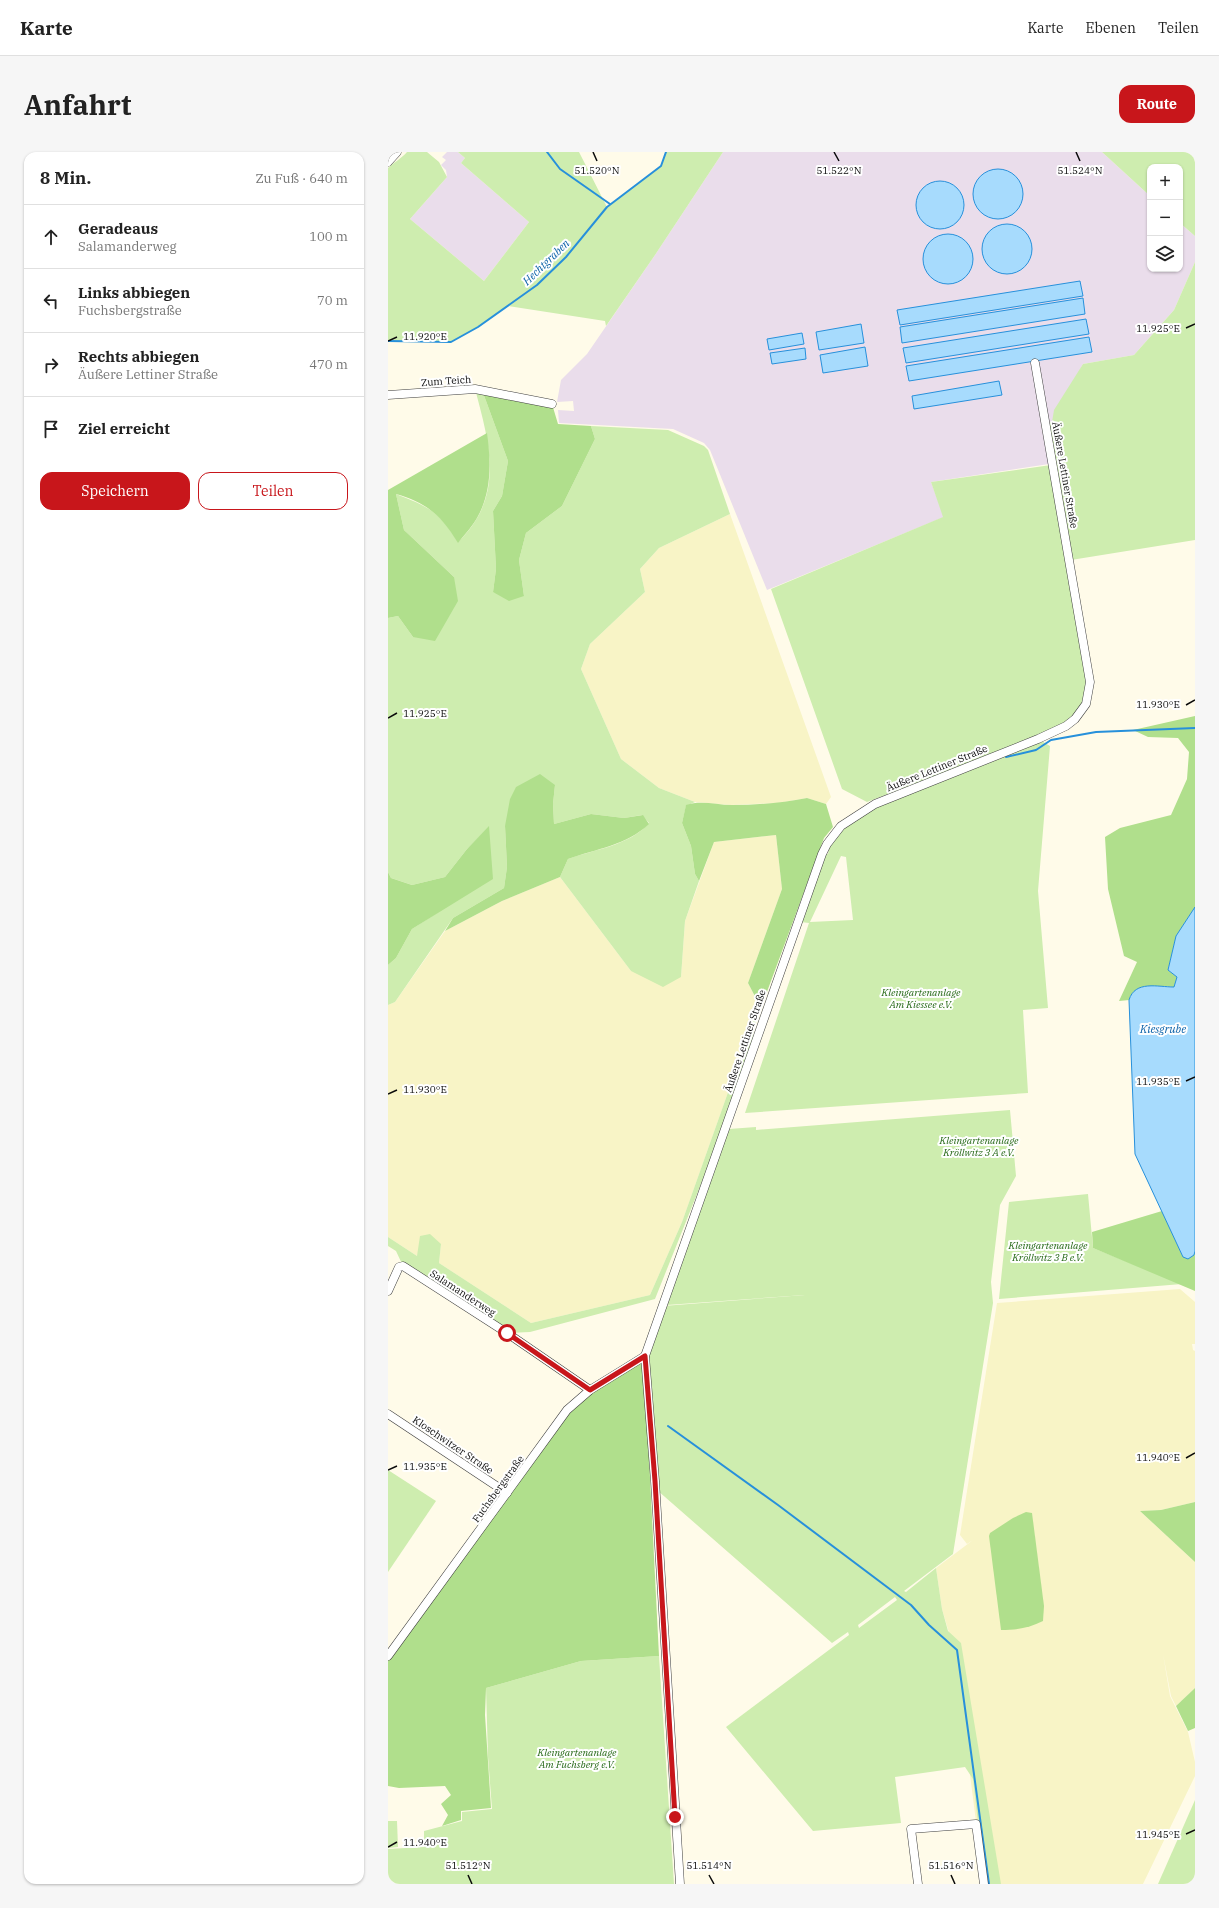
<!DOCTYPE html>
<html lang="de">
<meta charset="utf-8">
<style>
body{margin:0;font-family:"IBM Plex Serif",serif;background:#f6f6f6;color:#222}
.controls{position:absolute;right:12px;top:12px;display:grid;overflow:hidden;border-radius:8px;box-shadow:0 1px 3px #0004}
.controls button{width:36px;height:36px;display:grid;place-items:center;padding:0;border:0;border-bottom:1px solid #e0e0e0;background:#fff;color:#222;font:20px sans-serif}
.stop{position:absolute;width:12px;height:12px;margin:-9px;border:3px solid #c8161b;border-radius:50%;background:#fff}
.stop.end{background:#c8161b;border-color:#fff;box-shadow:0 1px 4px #0008}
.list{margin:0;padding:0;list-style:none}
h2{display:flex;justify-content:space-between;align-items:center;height:52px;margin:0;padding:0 16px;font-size:17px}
h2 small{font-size:13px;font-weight:400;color:#767676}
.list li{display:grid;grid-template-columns:26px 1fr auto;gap:12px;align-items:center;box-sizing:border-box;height:64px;padding:0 16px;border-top:1px solid #e0e0e0}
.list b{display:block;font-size:15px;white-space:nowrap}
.list p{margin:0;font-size:13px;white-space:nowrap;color:#767676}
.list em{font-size:13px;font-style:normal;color:#767676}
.actions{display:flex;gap:8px;padding:12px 16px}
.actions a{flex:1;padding:9px 0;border:1px solid #c8161b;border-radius:12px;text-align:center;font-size:14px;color:#c8161b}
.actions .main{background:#c8161b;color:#fff}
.icon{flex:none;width:22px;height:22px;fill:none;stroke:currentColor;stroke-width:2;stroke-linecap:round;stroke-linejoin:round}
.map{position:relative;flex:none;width:807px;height:1732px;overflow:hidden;border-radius:12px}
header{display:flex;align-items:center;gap:24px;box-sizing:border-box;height:56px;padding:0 20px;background:#fff;border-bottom:1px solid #e0e0e0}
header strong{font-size:19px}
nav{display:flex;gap:22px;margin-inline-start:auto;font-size:14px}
.intro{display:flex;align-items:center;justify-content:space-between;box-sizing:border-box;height:96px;padding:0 24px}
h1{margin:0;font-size:28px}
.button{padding:10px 18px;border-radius:12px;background:#c8161b;color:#fff;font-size:14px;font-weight:700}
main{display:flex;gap:24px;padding:0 24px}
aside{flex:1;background:#fff;border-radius:12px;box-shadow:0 1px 3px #0004}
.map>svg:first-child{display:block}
</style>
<header>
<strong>Karte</strong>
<nav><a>Karte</a><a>Ebenen</a><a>Teilen</a></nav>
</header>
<div class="intro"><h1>Anfahrt</h1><a class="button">Route</a></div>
<main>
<aside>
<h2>8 Min.<small>Zu Fuß · 640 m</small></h2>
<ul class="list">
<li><svg class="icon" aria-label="ahead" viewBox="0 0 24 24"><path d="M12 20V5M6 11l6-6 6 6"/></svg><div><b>Geradeaus</b><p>Salamanderweg</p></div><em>100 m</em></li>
<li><svg class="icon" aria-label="left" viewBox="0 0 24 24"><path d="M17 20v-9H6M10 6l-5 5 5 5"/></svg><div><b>Links abbiegen</b><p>Fuchsbergstraße</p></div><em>70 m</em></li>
<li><svg class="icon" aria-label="right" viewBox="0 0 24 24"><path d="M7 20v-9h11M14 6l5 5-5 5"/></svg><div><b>Rechts abbiegen</b><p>Äußere Lettiner Straße</p></div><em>470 m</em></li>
<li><svg class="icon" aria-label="arrive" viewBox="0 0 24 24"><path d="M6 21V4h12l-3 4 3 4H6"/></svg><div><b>Ziel erreicht</b></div></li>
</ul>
<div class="actions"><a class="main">Speichern</a><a>Teilen</a></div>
</aside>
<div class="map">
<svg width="807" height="1732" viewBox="0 0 807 1732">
<rect width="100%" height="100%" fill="#fffbe9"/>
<g fill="#eaddeb">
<polygon points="59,0 70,0 77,6 73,11 141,70 96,129 22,67 59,25 58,18 53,13 58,8 54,5"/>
<polygon points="335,0 714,0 762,44 762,117 792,117 792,71 807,84 807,110 786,158 746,203 695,212 664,270 653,272 661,312 543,330 556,365 379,438 322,298 316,291 285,277 171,271 170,258 186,259 185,249 169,250 173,228 199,202 267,103"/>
</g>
<g fill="#f8f4c6">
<polygon points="342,362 443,645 438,652 419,646 390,651 343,653 307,650 271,636 233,607 193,517 202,492 257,440 252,417 271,396"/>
<polygon points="388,683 394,737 360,831 371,853 294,1070 262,1143 143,1171 51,1111 53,1092 29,1104 0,1085 0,853 7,850 57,779 114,749 172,725 243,819 293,825 297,769 326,690"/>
<polygon points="792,1137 807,1150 807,1192 804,1192 805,1198 807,1199 807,1350 773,1358 752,1359 807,1410 807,1536 788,1554 783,1544 775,1502 782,1544 800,1580 807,1610 807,1624 755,1732 596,1732 566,1498 554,1457 548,1416 585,1388 579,1392 572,1383 609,1151"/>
</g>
<g fill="#ceedaf" fill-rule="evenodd">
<path d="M19,0H39L51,10L59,25L22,67L96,129L141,70L73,11L77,6L70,0H191L219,55L273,14L278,0H335L267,103L218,174L217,169L120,154L90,175L63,190L0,189V16C6,10 13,7 19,0Z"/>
<polygon points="714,0 807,0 807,84 792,71 792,15 762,15 762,44"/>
<polygon points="807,110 807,388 683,408 700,529 698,548 680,569 648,585 479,650 454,637 383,437 555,365 543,330 663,313 659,271 664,270 666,258 695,212 746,203 786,158"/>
<path d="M87,237L94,238L120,309L114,344L105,359L108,417L105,440L136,444L131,408L138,381L174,354L207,287L203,274L280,278L316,294L320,298L342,362L271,396L252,417L257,440L202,492L193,517L233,607L271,636L307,650L298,654L294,671L303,694L307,722L311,729L297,769L293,825L275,835L243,819L172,725L180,707C207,697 241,694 261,671L254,663L236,666L203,662L166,672L165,652L167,633L117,674L119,715L116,736L65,766L7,850L0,853V813L8,806L24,777L49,761L101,675L79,697L57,725L24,733L3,726L0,720V466L10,464L25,485L66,425L16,378L8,342C41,355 51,359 70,390C117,345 102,293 87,237Z"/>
<path d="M650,587L662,594L650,739L660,856L635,858L640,941L357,961L421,771L413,770L437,702H440L443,686L487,652ZM453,704L458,705L465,768L422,770Z"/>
<polygon points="371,853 364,888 323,1007 267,1147 142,1180 119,1181 15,1114 8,1099 0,1094 0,1085 29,1104 32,1084 42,1082 53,1092 51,1111 143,1171 262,1143 294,1070"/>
<path d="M622,958L628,1024L612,1053L603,1130L605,1151L565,1402L516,1439L518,1440L548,1416L554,1457L560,1479L573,1491L613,1732H597L585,1627L577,1615L507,1625L513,1671L425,1679L338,1575L461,1483L460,1480L444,1491L269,1338L257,1204L275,1154L417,1143L279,1153L341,977L368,975V978ZM507,1445L509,1448L471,1476L470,1473Z"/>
<polygon points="700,1042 705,1096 794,1132 611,1147 621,1050"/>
<polygon points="0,1318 48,1349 0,1420"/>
<polygon points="271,1504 286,1732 0,1732 0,1697 36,1695 36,1679 74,1669 74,1660 104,1657 100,1605 98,1536 193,1509"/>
<polygon points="807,1648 807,1732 770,1732"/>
<polygon points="0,1669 9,1669 10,1695 0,1696"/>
</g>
<g fill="#b0df8c">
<polygon points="94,238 164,252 170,272 203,274 207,287 174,354 138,381 131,408 136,444 121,449 105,440 108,417 105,359 114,344 120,309"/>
<path d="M99,281C103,310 104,340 89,366C84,375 76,383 70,391C53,363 39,351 8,342L16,378L66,425L70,449L47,489L25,485L10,464L0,466V338Z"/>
<path d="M807,564V755L788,784L780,818L789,825L786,835C770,835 747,829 741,848L731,849L749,810L736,804L720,737L717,685L732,676L783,663L799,627L801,600L790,586L760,585L745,578Z"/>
<path d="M152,622L167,633L165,652L166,672L203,662L236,666L255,663L261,672C239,693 208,697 180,707L172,725L114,749L57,779L65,766L116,736L119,715L117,674L122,647L128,635Z"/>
<path d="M419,646L438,652L445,675L436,686L373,856L360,831L394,737L388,683L326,690L311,729L307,722L303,694L294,671L298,653C313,648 328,653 344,653C369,653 394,651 419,646Z"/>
<polygon points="101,674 105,727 24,777 8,806 0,813 0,720 3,726 24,733 57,725 79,697"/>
<polygon points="774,1059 795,1105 806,1103 807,1099 807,1139 705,1096 704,1080"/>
<polygon points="256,1206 271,1504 193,1509 98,1536 97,1563 103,1656 73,1659 73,1668 54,1674 60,1663 53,1652 63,1643 57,1634 11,1636 0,1634 0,1504 179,1258"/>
<polygon points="807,1350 807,1410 752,1359 773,1358"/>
<path d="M638,1360L644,1361L656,1454L655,1469C641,1476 629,1478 613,1478L601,1384L602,1381L625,1366Z"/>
<polygon points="807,1536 807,1576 800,1579 788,1554"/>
</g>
<g fill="#a7dbfd" stroke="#2790db">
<circle cx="610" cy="42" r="25"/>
<circle cx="552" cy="53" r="24"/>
<circle cx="619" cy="97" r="25"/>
<circle cx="560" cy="107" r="25"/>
<polygon points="692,129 695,144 512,173 509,158"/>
<polygon points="695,146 697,162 514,191 512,175"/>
<polygon points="698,167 701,182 518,211 515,196"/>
<polygon points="473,172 476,191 431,198 428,180"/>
<polygon points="414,181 416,192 381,198 379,187"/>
<polygon points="701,185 704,200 521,229 518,214"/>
<polygon points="477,195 480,214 435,221 432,203"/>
<polygon points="417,196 418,207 384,212 382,201"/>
<polygon points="611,229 614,243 526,257 524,244"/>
<path d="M807,755V1099L806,1103L800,1107L795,1105L747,1002L741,848C747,828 770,835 786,835L789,825L780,818L788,784Z"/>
</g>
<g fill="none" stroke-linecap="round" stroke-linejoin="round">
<g stroke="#2790db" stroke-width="2">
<polyline points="159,0 172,17 222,52"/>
<polyline points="0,189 63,190 90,175 149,133 178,105 219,55 273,14 278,0"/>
<polyline points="618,605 648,598 663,588 708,580 807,576"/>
<polyline points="280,1274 390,1353 523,1453 541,1473 569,1498 601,1732"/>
</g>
<defs>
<g id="minor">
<polyline points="0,10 9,0"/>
<polyline points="0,243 87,237 164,252"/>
<polyline points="0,1139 11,1115 15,1114 119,1181 202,1238"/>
<polyline points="0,1262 119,1341"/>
<polyline points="0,1504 179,1258 202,1238 257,1204"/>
<polyline points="292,1732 267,1329 257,1204 434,702 439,692 453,674 487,652 650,587 678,574 687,567 698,552 702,530 647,211"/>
<polyline points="530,1732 523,1677 588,1672 596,1732"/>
</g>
</defs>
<use href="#minor" stroke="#3e3e3e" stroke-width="9"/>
<use href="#minor" stroke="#fff" stroke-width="8"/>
</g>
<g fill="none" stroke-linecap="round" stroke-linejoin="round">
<polyline stroke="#c8161b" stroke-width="5" points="119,1181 202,1238 257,1204 267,1329 287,1665"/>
</g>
<path fill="none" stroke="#0b0b0b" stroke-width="1.5" d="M205,0L209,9M446,0L451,9M688,0L692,9M798,176L807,172M0,189L9,185M798,553L807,548M0,566L9,561M798,929L807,925M0,942L9,938M798,1306L807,1301M0,1318L9,1314M798,1682L807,1678M0,1695L9,1690M80,1723L84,1732M321,1723L326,1732M563,1723L567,1732"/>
<g text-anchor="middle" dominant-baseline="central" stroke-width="4" stroke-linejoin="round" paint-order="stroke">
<g font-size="10" fill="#0b0b0b" stroke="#fff">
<text transform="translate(58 229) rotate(-4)">Zum Teich</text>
<text transform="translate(677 323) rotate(80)">Äußere Lettiner Straße</text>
<text transform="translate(549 616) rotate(-22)">Äußere Lettiner Straße</text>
<text transform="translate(357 889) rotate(-71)">Äußere Lettiner Straße</text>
<text transform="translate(75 1141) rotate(33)">Salamanderweg</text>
<text transform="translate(65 1293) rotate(34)">Kloschwitzer Straße</text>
<text transform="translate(110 1337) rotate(-54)">Fuchsbergstraße</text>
</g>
<g font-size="10" font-style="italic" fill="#256816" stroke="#fff">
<text x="533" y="840">Kleingartenanlage<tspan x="533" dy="12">Am Kiessee e.V.</tspan></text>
<text x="591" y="988">Kleingartenanlage<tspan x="591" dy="12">Kröllwitz 3 A e.V.</tspan></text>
<text x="660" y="1093">Kleingartenanlage<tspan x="660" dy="12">Kröllwitz 3 B e.V.</tspan></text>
<text x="189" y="1600">Kleingartenanlage<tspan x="189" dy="12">Am Fuchsberg e.V.</tspan></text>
</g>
<g font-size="11" font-style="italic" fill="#0960a8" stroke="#fff">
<text transform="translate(158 110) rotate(-44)">Hechtgraben</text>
<text x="775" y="877">Kiesgrube</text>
</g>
</g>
<g font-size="10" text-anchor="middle" fill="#0b0b0b" stroke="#fff" stroke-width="4" stroke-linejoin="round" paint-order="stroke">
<text x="209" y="22">51.520°N</text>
<text x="451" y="22">51.522°N</text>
<text x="692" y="22">51.524°N</text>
<text x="770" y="180">11.925°E</text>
<text x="37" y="188">11.920°E</text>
<text x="770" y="556">11.930°E</text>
<text x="37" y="565">11.925°E</text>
<text x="770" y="933">11.935°E</text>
<text x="37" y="941">11.930°E</text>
<text x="770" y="1309">11.940°E</text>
<text x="37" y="1318">11.935°E</text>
<text x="770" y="1686">11.945°E</text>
<text x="37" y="1694">11.940°E</text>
<text x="80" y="1717">51.512°N</text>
<text x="321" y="1717">51.514°N</text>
<text x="563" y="1717">51.516°N</text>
</g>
</svg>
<div class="controls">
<button>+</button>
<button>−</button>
<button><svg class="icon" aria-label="layers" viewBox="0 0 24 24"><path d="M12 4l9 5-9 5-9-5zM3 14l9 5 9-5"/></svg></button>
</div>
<div class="stop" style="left:119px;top:1181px"></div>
<div class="stop end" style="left:287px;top:1665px"></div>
</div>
</main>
